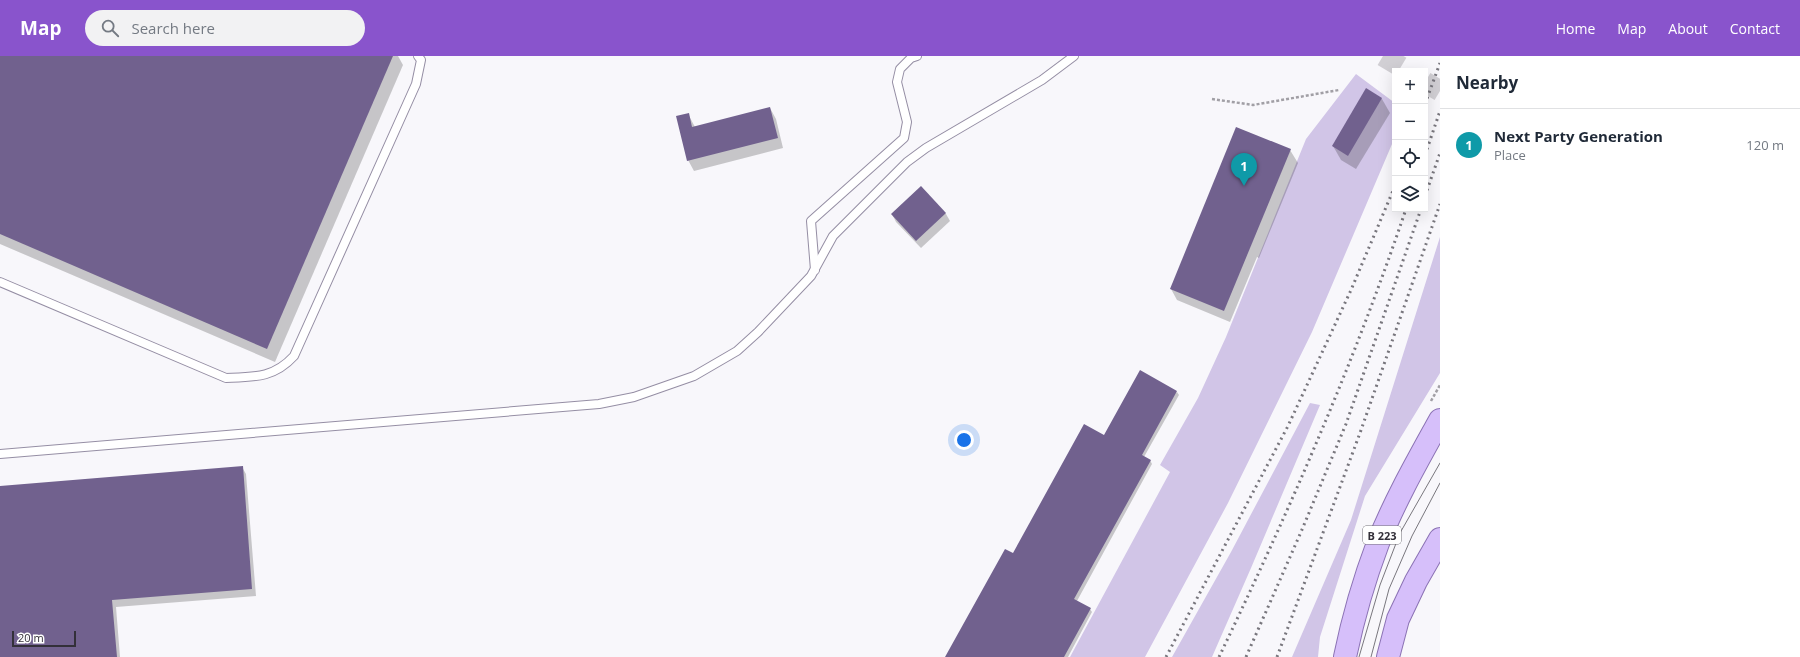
<!DOCTYPE html>
<meta charset="utf-8">
<style>
body{margin:0;font-family:"Open Sans",sans-serif;background:#f2f2f3;color:#1f2937}
.controls{position:absolute;right:12px;top:12px;display:grid;overflow:hidden;border-radius:0px;box-shadow:0 4px 16px #0002}
.controls button{width:36px;height:36px;display:grid;place-items:center;padding:0;border:0;border-bottom:1px solid #e0e1e3;background:#fff;color:#1f2937;font:20px sans-serif}
.scale{position:absolute;left:12px;bottom:10px;width:64px;box-sizing:border-box;padding-left:4px;border:2px solid #333039;border-top:0;font-size:11px;line-height:14px;white-space:nowrap;color:#333039;-webkit-text-stroke:3px #fff;paint-order:stroke}
.you{position:absolute;left:964px;top:384px;width:14px;height:14px;margin:-10px;border:3px solid #fff;border-radius:50%;background:#1a73e8;box-shadow:0 0 0 6px #1a73e833}
.badge{display:grid;place-items:center;width:26px;height:26px;border-radius:50%;background:#8954cc;color:#fff;font-size:13px;font-weight:700}
.pin{position:absolute;translate:-50% -33px;filter:drop-shadow(0 1px 2px #0008)}
.pin::after{content:'';position:absolute;top:21px;width:14px;height:12px;background:inherit;clip-path:polygon(0 0,100% 0,50% 100%)}
.list{margin:0;padding:0;list-style:none}
h2{display:flex;justify-content:space-between;align-items:center;height:52px;margin:0;padding:0 16px;font-size:17px}
h2 small{font-size:13px;font-weight:400;color:#747a83}
.list li{display:grid;grid-template-columns:26px 1fr auto;gap:12px;align-items:center;box-sizing:border-box;height:72px;padding:0 16px;border-top:1px solid #e0e1e3}
.list b{display:block;font-size:15px;white-space:nowrap}
.list p{margin:0;font-size:13px;white-space:nowrap;color:#747a83}
.list em{font-size:13px;font-style:normal;color:#747a83}
.icon{flex:none;width:22px;height:22px;fill:none;stroke:currentColor;stroke-width:2;stroke-linecap:round;stroke-linejoin:round}
.map{position:relative;flex:none;width:1440px;height:601px;overflow:hidden}
header{display:flex;align-items:center;gap:24px;box-sizing:border-box;height:56px;padding:0 20px;background:#8954cc;color:#fff}
header strong{font-size:19px}
nav{display:flex;gap:22px;margin-inline-start:auto;font-size:14px}
.search{width:280px;height:36px;background:#f2f2f3;display:flex;align-items:center;gap:10px;box-sizing:border-box;padding:0 14px;border-radius:22px;color:#747a83;font-size:15px}
main{display:flex}
aside{flex:1;background:#fff}
.map>svg:first-child{display:block}
</style>
<header>
<strong>Map</strong>
<div class="search"><svg class="icon" aria-label="search" viewBox="0 0 24 24"><circle cx="10" cy="10" r="6"/><path d="M15 15l6 6"/></svg>Search here</div>
<nav><a>Home</a><a>Map</a><a>About</a><a>Contact</a></nav>
</header>
<main>
<div class="map">
<svg width="1440" height="601" viewBox="0 0 1440 601">
<rect width="100%" height="100%" fill="#f8f7fb"/>
<g fill="#d1c5e7">
<polygon points="1356,18 1395,47 1395,81 1312,276 1228,447 1145,601 1070,601 1170,416 1160,409 1198,342 1226,281 1306,83"/>
<polygon points="1440,181 1440,317 1365,440 1320,581 1318,601 1292,601 1351,464"/>
<polygon points="1310,347 1320,349 1251,512 1212,601 1172,601 1231,496"/>
</g>
<g fill="#0003">
<polygon points="0,0 398,0 403,9 275,306 0,188"/>
<polygon points="1366,34 1382,43 1390,57 1356,113 1341,104 1333,90"/>
<polygon points="770,52 776,63 783,92 694,115 688,104 688,58 695,71"/>
<polygon points="1290,94 1298,107 1259,202 1257,201 1230,266 1177,244 1171,233"/>
<polygon points="921,131 946,158 950,165 921,192 896,166 892,158"/>
<polygon points="1177,336 1179,339 1144,401 1150,404 1152,408 1077,545 1090,553 1092,556 1068,601 947,601 1013,499 1104,380"/>
<polygon points="242,411 246,418 256,540 116,551 120,601 0,601 0,431"/>
</g>
<g fill="#71618e">
<polygon points="0,0 393,0 267,293 0,178"/>
<polygon points="1366,32 1382,42 1348,100 1332,90"/>
<polygon points="770,51 778,82 687,105 676,60 689,57 692,71"/>
<polygon points="1236,71 1291,93 1224,255 1170,233"/>
<polygon points="921,130 946,157 916,185 891,158"/>
<polygon points="1140,314 1177,335 1142,399 1151,404 1074,543 1091,552 1064,601 945,601 1005,493 1013,497 1084,368 1104,379"/>
<polygon points="243,410 252,533 112,544 117,601 0,601 0,430"/>
</g>
<g fill="none" stroke-linecap="round" stroke-linejoin="round">
<g stroke="#d1cfd4" stroke-width="21" stroke-dasharray="21 10" stroke-linecap="butt">
<polyline points="1383,0 1408,15"/>
<polyline points="1425,26 1440,35"/>
</g>
<defs>
<g id="service">
<polyline points="815,214 811,165 904,82 907,66 897,26 900,13 911,2 917,0"/>
<path d="M0,226L226,322C254,321 274,322 294,300L416,28L421,4L418,0"/>
<polyline points="0,398 599,348 634,341 694,320 737,295 758,276 811,220 833,180 907,106 926,92 1042,24 1074,0"/>
</g>
<g id="primary">
<path d="M1345,601C1353,562 1364,524 1378,487C1395,444 1418,404 1440,364"/>
<polyline points="1388,601 1398,563 1416,525 1440,483"/>
</g>
</defs>
<use href="#service" stroke="#958ea4" stroke-width="10"/>
<use href="#primary" stroke="#8b72b4" stroke-width="24"/>
<g stroke="#a19fa5" stroke-width="2.5" stroke-dasharray="3 2" stroke-linecap="butt">
<polyline points="1212,43 1253,49 1339,34"/>
<polyline points="1431,345 1440,329"/>
</g>
<use href="#service" stroke="#fff" stroke-width="8"/>
<use href="#primary" stroke="#d6bffa" stroke-width="22"/>
<g stroke="#78767d" stroke-width="1">
<polyline points="1359,601 1380,529 1400,477 1440,407"/>
<polyline points="1371,601 1389,533 1412,480 1440,427"/>
</g>
<g stroke="#78767d" stroke-width="3" stroke-dasharray="2 4" stroke-linecap="butt">
<polyline points="1425,48 1440,7"/>
<polyline points="1425,99 1440,55"/>
<polyline points="1425,140 1440,97"/>
<polyline points="1166,601 1288,370 1351,234 1395,130"/>
<path d="M1219,601C1289,455 1354,307 1406,153"/>
<polyline points="1246,601 1301,476 1346,368 1421,153"/>
<polyline points="1277,601 1360,377 1440,148"/>
</g>
</g>
<g text-anchor="middle" dominant-baseline="central" stroke-width="4" stroke-linejoin="round" paint-order="stroke">
<rect fill="#fff" stroke="#706e74" stroke-width="1" x="1363" y="470" width="38" height="18" rx="3"/>
<g font-size="11" font-weight="bold" fill="#333039">
<text x="1382" y="479">B 223</text>
</g>
</g>
</svg>
<div class="controls">
<button>+</button>
<button>−</button>
<button><svg class="icon" aria-label="locate" viewBox="0 0 24 24"><circle cx="12" cy="12" r="6"/><path d="M12 2v4M12 18v4M2 12h4M18 12h4"/></svg></button>
<button><svg class="icon" aria-label="layers" viewBox="0 0 24 24"><path d="M12 4l9 5-9 5-9-5zM3 14l9 5 9-5"/></svg></button>
</div>
<div class="scale">20 m</div>
<div class="you"></div>
<div class="pin badge" style="left:1244px;top:130px;background:#0f9aa8">1</div>
</div>
<aside>
<h2>Nearby<small></small></h2>
<ul class="list">
<li><span class="badge" style="background:#0f9aa8">1</span><div><b>Next Party Generation</b><p>Place</p></div><em>120 m</em></li>
</ul>
</aside>
</main>
